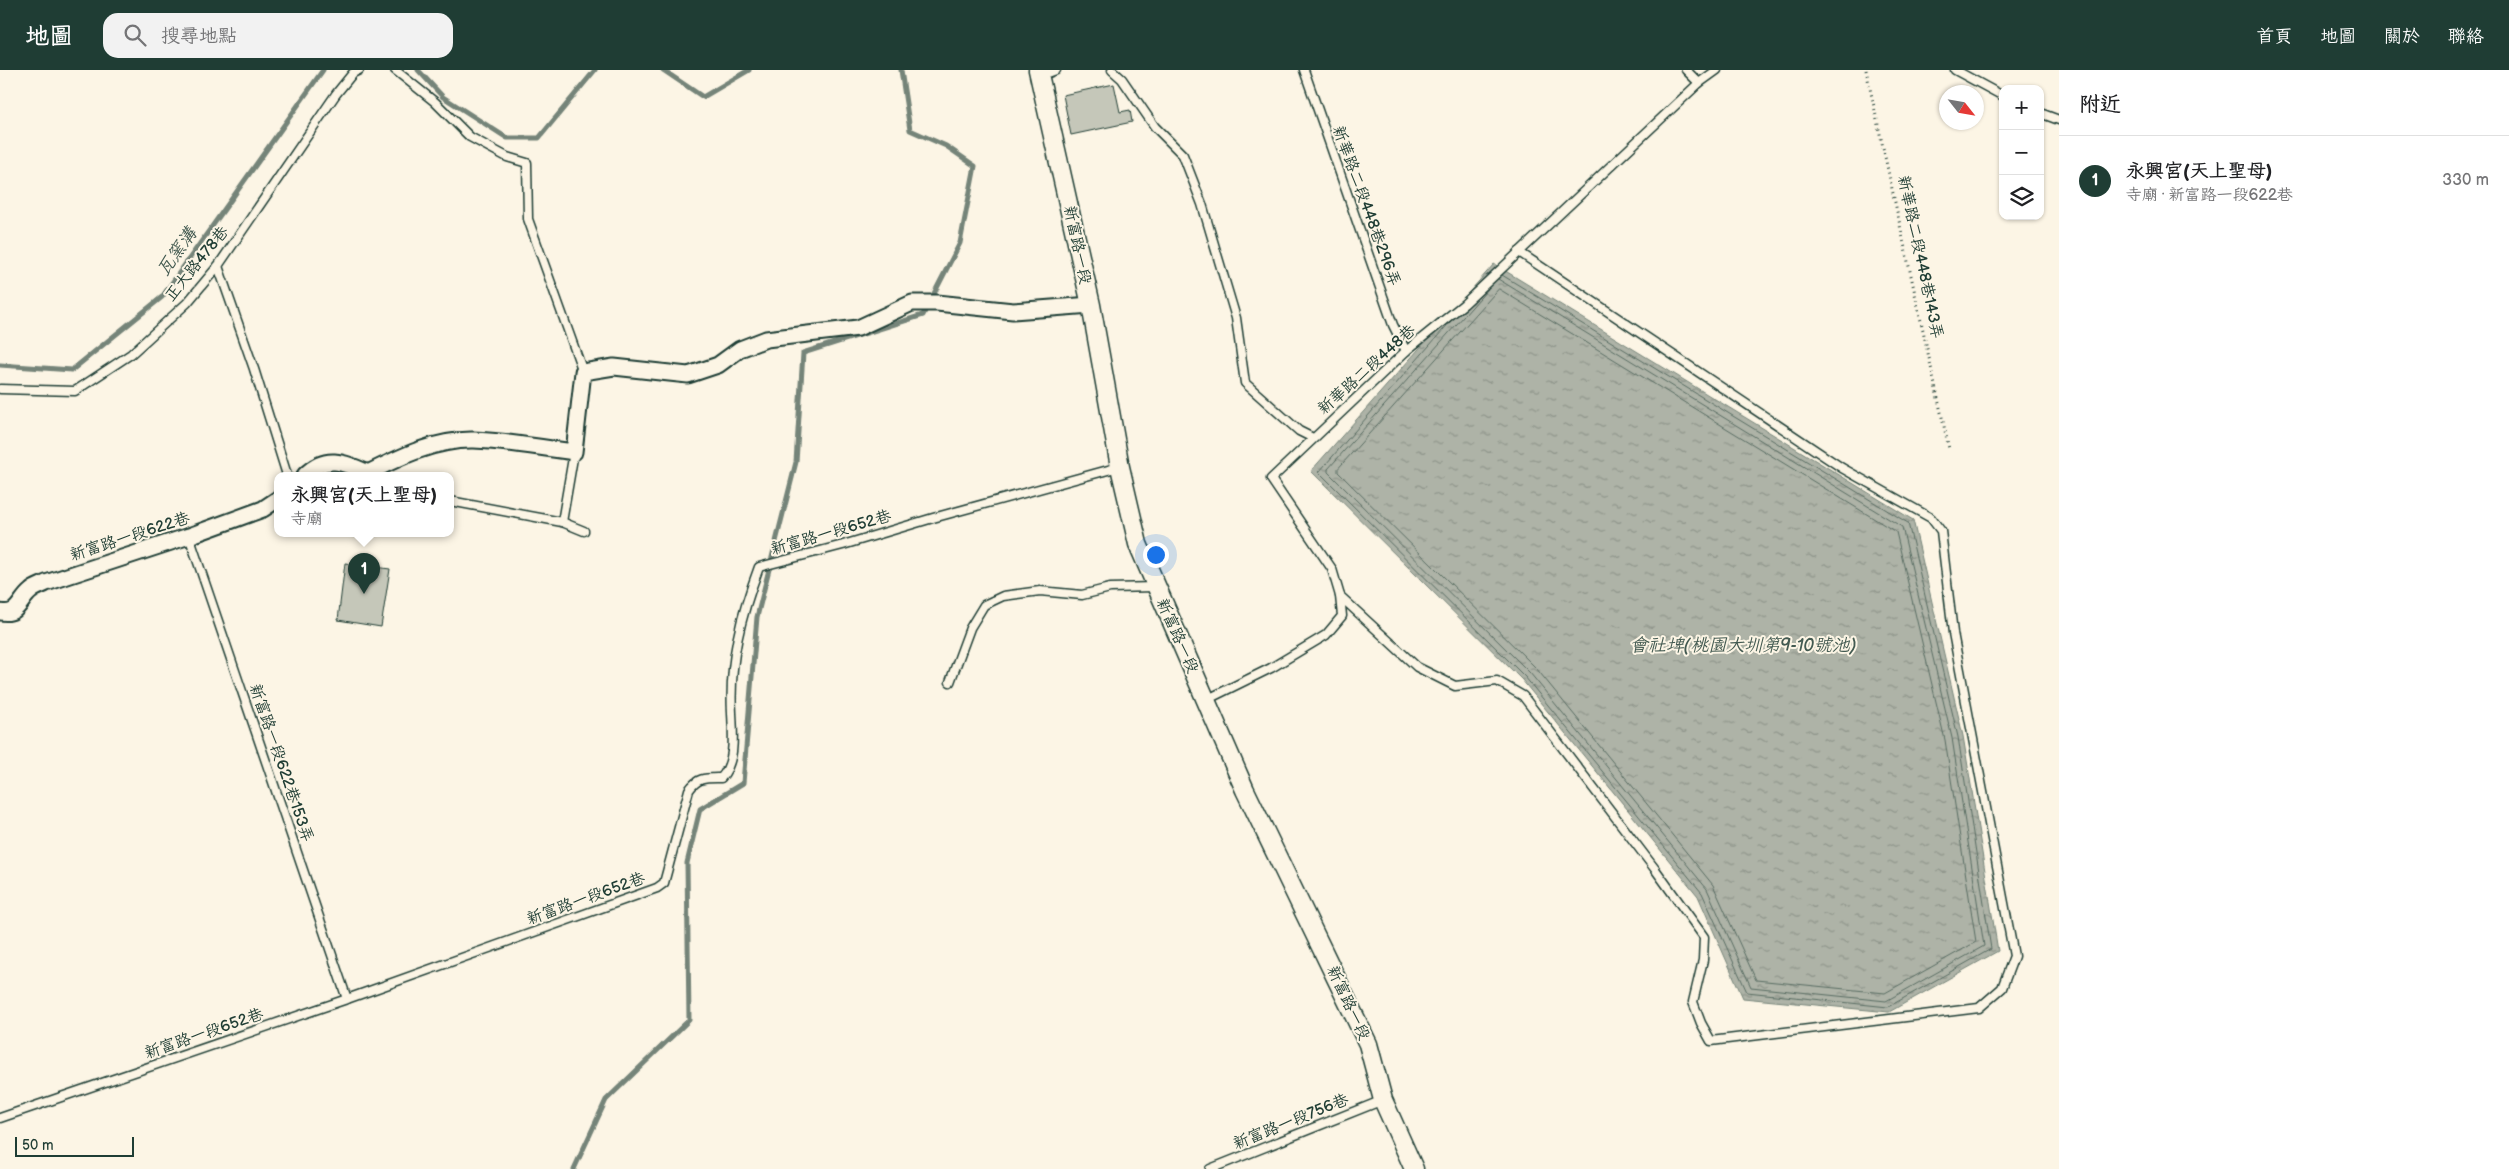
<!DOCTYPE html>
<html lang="zh-TW">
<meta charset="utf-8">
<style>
body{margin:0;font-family:"Balsamiq Sans","LXGW WenKai TC",sans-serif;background:#f2f2f2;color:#202124}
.controls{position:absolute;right:15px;top:15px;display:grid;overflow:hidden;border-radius:10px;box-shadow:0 1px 4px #0004}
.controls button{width:45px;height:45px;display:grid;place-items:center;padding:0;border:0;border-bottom:1px solid #e0e0e0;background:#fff;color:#202124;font:25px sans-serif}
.compass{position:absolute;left:1939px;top:15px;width:45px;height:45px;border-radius:50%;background:#fff;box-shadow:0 1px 4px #0004;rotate:121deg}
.scale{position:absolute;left:15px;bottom:12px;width:119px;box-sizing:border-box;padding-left:5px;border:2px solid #1f3d34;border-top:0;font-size:14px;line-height:18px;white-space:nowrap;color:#1f3d34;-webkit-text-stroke:4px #fcf5e5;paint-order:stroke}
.you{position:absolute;left:1155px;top:484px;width:18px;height:18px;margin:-12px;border:4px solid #fff;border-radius:50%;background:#1a73e8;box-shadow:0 0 0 8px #1a73e833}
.badge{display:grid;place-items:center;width:32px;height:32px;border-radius:50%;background:#1f3d34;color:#fff;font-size:16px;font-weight:700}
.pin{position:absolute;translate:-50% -41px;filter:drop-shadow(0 1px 2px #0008)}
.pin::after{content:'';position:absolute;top:26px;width:18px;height:15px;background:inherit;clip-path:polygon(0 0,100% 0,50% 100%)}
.popup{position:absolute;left:274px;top:402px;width:180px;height:65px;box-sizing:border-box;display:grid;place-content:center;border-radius:10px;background:#fff;filter:drop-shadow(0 1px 4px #0005);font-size:16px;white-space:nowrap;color:#757577}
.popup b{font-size:19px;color:#202124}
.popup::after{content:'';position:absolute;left:50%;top:100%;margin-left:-10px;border:10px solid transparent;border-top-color:#fff}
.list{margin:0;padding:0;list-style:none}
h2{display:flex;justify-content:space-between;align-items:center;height:65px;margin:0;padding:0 20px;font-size:21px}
h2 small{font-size:16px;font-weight:400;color:#757577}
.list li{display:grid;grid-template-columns:32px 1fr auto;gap:15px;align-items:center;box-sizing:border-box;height:90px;padding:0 20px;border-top:1px solid #e0e0e0}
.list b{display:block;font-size:19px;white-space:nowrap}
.list p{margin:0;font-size:16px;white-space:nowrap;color:#757577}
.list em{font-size:16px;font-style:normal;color:#757577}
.icon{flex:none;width:28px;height:28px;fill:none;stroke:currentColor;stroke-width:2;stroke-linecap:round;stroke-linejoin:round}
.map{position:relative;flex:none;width:2059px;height:1099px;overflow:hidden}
header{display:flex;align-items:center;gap:30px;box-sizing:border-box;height:70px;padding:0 25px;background:#1f3d34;color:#fff}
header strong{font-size:24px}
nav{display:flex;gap:28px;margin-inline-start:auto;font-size:18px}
.search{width:350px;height:45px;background:#f2f2f2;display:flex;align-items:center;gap:12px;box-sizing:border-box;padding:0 18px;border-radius:15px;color:#757577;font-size:19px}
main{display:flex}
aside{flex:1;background:#fff}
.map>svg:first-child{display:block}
</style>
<header>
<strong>地圖</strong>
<div class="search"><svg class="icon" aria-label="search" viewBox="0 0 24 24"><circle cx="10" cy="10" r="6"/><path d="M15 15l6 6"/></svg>搜尋地點</div>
<nav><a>首頁</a><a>地圖</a><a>關於</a><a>聯絡</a></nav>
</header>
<main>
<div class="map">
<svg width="2059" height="1099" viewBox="0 0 2059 1099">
<defs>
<pattern id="water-ripples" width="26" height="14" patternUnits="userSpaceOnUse" patternTransform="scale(1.25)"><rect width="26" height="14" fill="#aeb3a7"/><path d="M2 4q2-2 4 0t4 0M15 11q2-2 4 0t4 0" fill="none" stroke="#8d9389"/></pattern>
</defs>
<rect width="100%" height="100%" fill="#fcf5e5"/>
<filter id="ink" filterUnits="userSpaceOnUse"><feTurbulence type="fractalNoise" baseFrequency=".02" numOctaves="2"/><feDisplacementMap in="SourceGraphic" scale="10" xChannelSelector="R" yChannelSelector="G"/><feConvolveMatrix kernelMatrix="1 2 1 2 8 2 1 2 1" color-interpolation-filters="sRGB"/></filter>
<g filter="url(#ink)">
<polygon fill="url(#water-ripples)" stroke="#758479" points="1494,194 1913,450 1963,666 1998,881 1889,942 1743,928 1698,826 1522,610 1311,401"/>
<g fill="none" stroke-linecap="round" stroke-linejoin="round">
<g stroke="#586c62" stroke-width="1">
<polyline points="1488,219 1328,399 1328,402 1530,603 1707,819 1751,917 1886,931 1984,876 1952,668 1902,457 1498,209"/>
<polygon points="1499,219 1896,462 1945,670 1976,872 1885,923 1756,910 1713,815 1536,598 1338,402 1338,399"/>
<polyline points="1450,252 1319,402 1525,607 1702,823 1747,922 1888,937 1991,879 1958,667 1908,453 1502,205"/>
</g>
<g stroke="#758479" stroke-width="5">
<polyline points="418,0 443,27 507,68 539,68 595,0"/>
<polyline points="663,0 703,27 749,0"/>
<polyline points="0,295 72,300 162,227 323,0"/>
<polyline points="574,1099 606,1030 689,950 687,793 700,739 743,713 757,547 796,392 803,283 923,245 960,173 975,96 946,76 910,60 901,0"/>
</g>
</g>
<g fill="#c5c7b9" stroke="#1f3d34">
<polygon points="1114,14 1120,42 1130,40 1132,52 1071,65 1063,25"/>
<polygon points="345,493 390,499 381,557 338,550"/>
</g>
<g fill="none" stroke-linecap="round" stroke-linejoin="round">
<defs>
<g id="service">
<polyline points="395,0 435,32 470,67 507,87 527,93 528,149 583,302"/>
<polyline points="1112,0 1122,9 1155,57 1183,85 1202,134 1236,248 1245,313 1299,361 1313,368"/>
<polyline points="1304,0 1393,255 1406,281"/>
<polyline points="1686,0 1699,13"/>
<polyline points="1955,0 2003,26"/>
<polyline points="1040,6 1056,0"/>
<polyline points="2040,43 2059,50"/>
<polyline points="218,196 254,299 287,405"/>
<polyline points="0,319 75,321 131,284 187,233 218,196 336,24 353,3 359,0"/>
<polyline points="450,431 562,452 584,461"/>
<polyline points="562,452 574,382"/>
<polyline points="189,466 347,929"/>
<polyline points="1340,526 1417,597 1455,616 1497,611 1523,626 1655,799 1704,867 1703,890 1693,932 1701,953 1711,971 1979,938 2002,918 2014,886 1953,563 1941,461 1931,448 1842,398 1519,182"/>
<polyline points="950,612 970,558 984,535 1003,526 1040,521 1082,525 1110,518 1156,517"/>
<polyline points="1206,630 1271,598 1326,565 1342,546 1340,526 1332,499 1271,409 1406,281 1464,234 1699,13 1717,0"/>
<path d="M0,1048L347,929L657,818L664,813L689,720C698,707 705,708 721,708C736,692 733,664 732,643C729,591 741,545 759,497L843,475L933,448L1119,397"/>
<polyline points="1210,1099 1383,1030"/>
</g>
<g id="minor">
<path d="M305,405C326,384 343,392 368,403C400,387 436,369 474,370C507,371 541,378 574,382L583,302L614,297L688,305L718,295L740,279L766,269L858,258L912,233H937L1013,241L1091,235"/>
<path d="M0,542C19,546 19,530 31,521C35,517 41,516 46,513L189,466L263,439L278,429"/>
</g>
<polyline id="tertiary" points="1038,0 1091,235 1120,397 1138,474 1245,720 1368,974 1383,1030 1414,1099"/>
</defs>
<use href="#service" stroke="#1f3d34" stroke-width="11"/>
<use href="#minor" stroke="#1f3d34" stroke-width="19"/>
<use href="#tertiary" stroke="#1f3d34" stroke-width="21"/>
<polyline stroke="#1f3d34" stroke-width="3" stroke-dasharray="1 4" stroke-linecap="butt" points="1866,0 1949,379"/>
<use href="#service" stroke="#fcf5e5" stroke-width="8"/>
<use href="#minor" stroke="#fcf5e5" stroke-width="15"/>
<use href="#tertiary" stroke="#fcf5e5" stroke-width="18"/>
</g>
</g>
<g text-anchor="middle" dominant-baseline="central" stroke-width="4" stroke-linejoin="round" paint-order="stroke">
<g font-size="16" fill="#1f3d34" stroke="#fcf5e5">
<text transform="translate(1366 136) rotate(70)">新華路二段448巷296弄</text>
<text transform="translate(1077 175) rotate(78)">新富路一段</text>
<text transform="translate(1920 187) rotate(78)">新華路二段448巷143弄</text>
<text transform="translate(197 194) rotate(-51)">正大路478巷</text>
<text transform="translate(1367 300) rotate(-42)">新華路二段448巷</text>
<text transform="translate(831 463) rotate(-16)">新富路一段652巷</text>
<text transform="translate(130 467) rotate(-18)">新富路一段622巷</text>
<text transform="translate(1177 566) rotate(66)">新富路一段</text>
<text transform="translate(281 693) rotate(71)">新富路一段622巷153弄</text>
<text transform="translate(586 829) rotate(-20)">新富路一段652巷</text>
<text transform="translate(1348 933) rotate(65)">新富路一段</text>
<text transform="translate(204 964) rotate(-19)">新富路一段652巷</text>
<text transform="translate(1291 1052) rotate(-22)">新富路一段756巷</text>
</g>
<g font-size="18" font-style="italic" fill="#435a51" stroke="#fcf5e5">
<text transform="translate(177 182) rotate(-55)">瓦窯溝</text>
<text x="1743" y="575">會社埤(桃園大圳第9-10號池)</text>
</g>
</g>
</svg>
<div class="controls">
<button>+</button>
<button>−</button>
<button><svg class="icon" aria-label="layers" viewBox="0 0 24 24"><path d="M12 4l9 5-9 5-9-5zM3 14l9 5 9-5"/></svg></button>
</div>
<svg class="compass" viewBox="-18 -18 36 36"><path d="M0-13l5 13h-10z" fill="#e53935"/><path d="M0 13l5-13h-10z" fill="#757577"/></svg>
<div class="scale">50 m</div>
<div class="you"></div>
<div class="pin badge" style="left:364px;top:524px">1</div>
<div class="popup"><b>永興宮(天上聖母)</b>寺廟</div>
</div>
<aside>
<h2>附近<small></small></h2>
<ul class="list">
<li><span class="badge">1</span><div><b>永興宮(天上聖母)</b><p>寺廟 · 新富路一段622巷</p></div><em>330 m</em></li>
</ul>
</aside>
</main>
